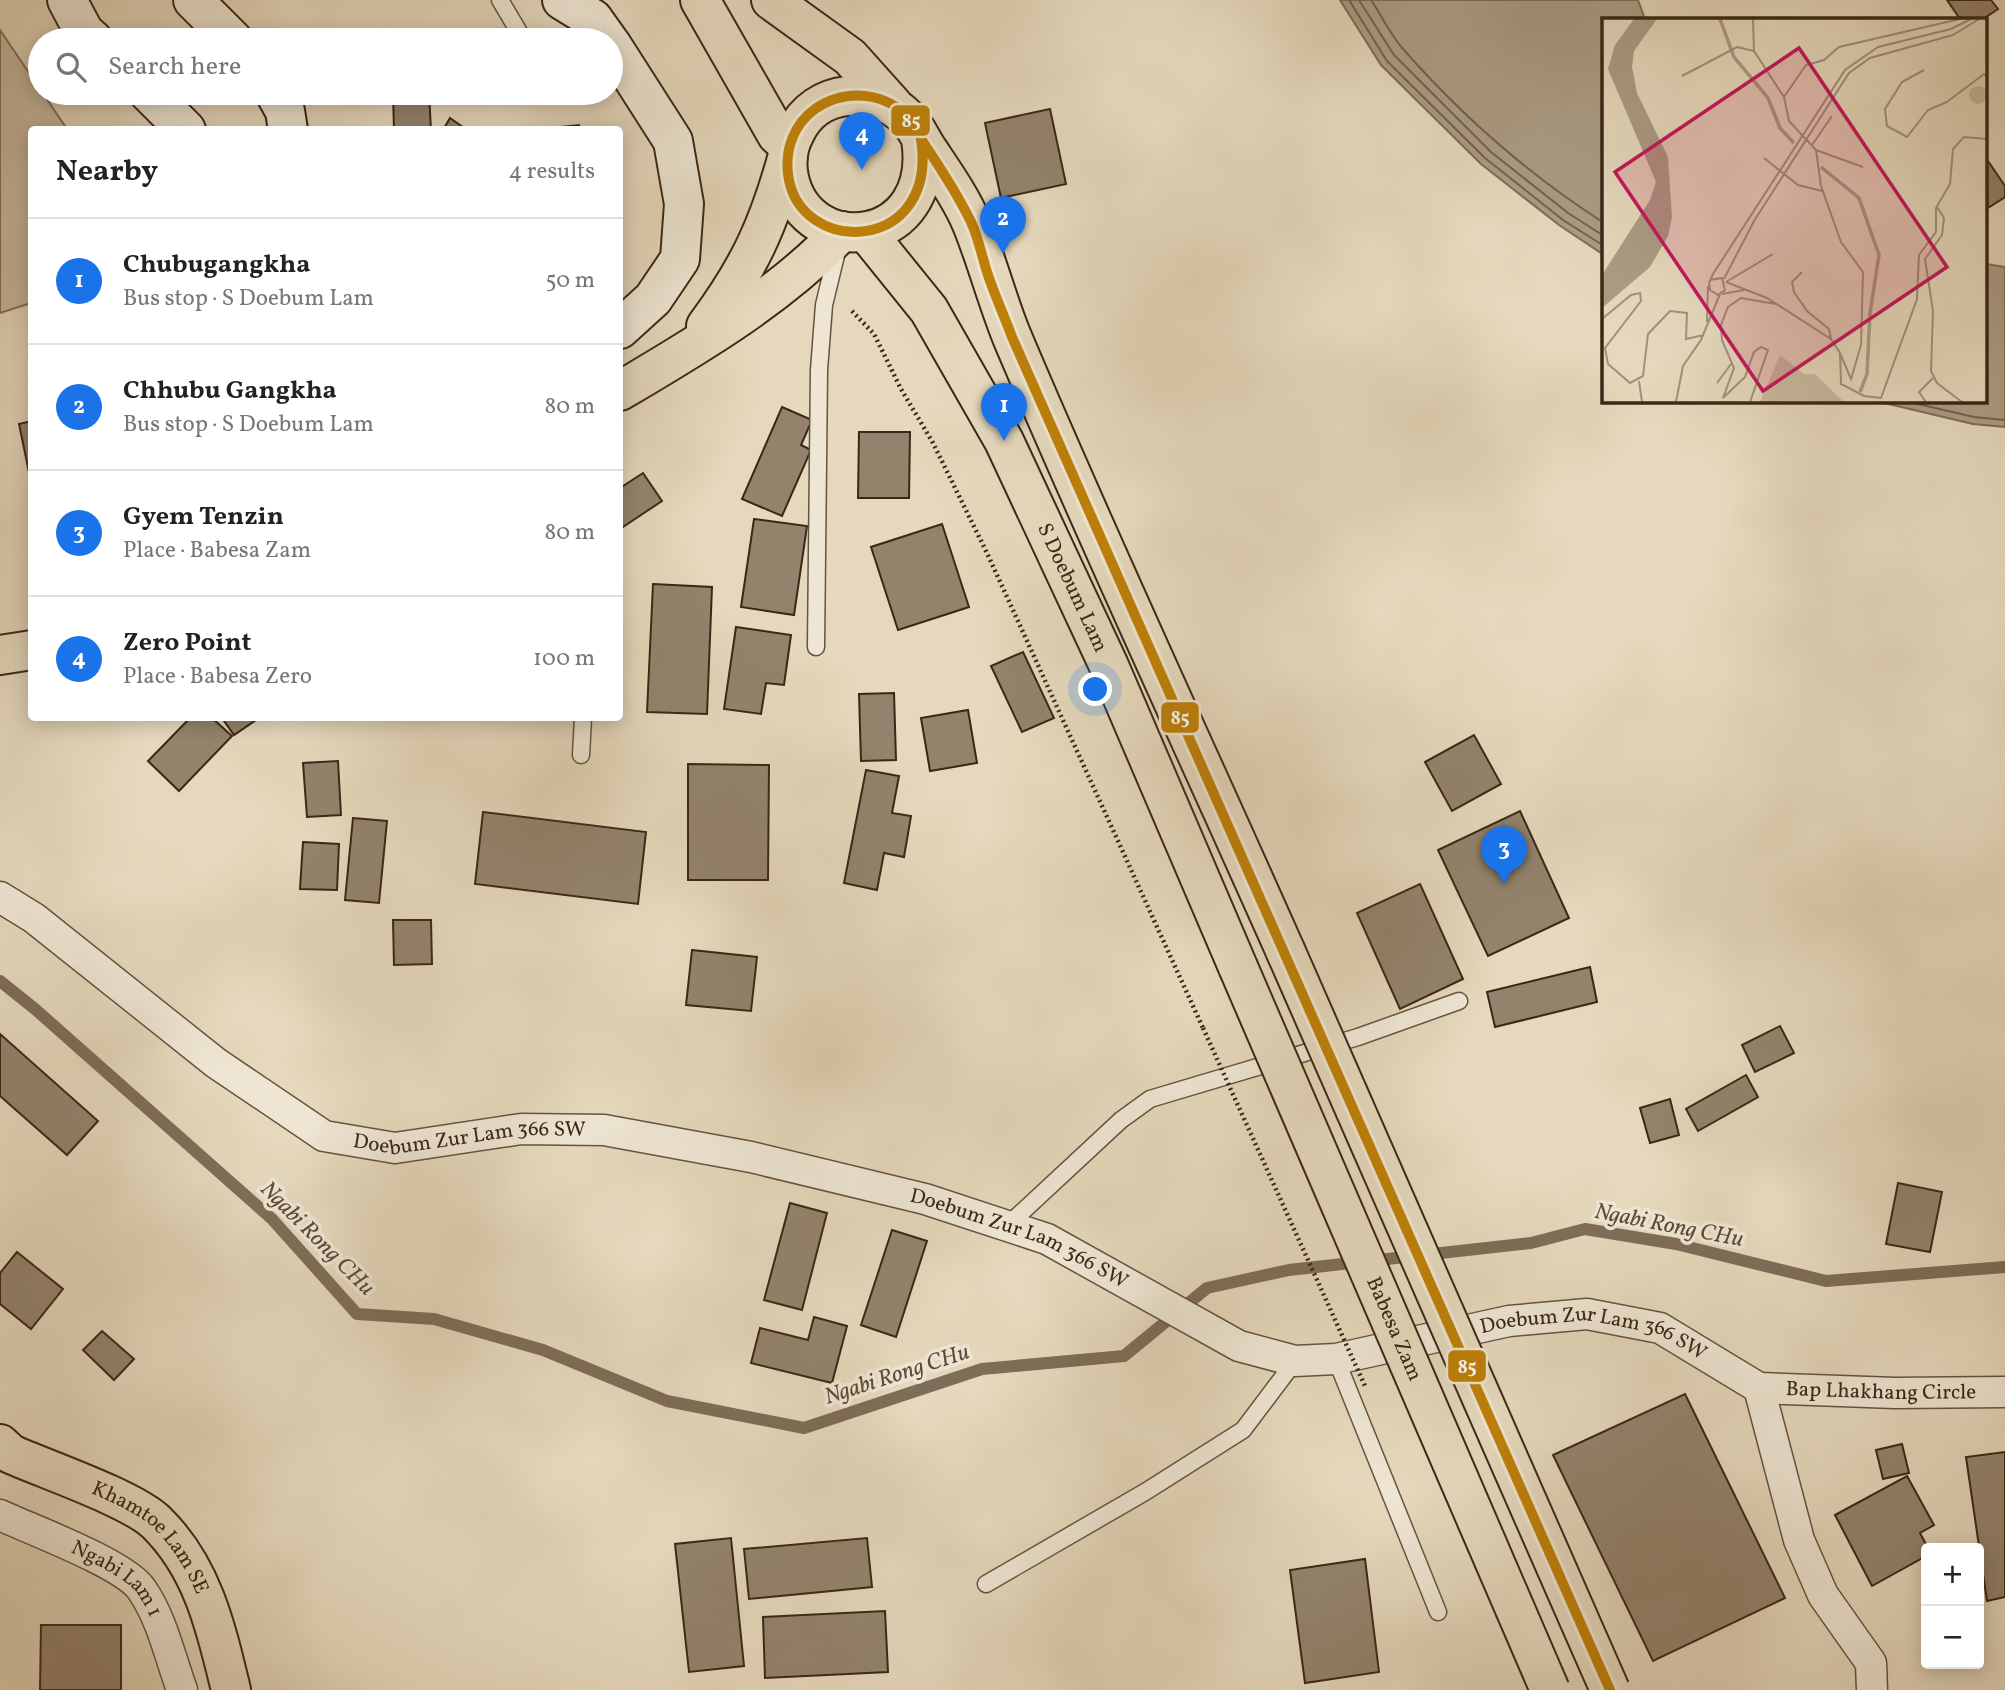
<!DOCTYPE html>
<meta charset="utf-8">
<style>
body{margin:0;font-family:Vollkorn,serif;background:#f2f2f2;color:#222}
.controls{position:absolute;right:21px;bottom:21px;display:grid;overflow:hidden;border-radius:7px;box-shadow:0 4px 18px #0003}
.controls button{width:63px;height:63px;display:grid;place-items:center;padding:0;border:0;border-bottom:2px solid #e0e0e0;background:#fff;color:#222;font:35px sans-serif}
.you{position:absolute;left:1096px;top:690px;width:24px;height:24px;margin:-18px;border:5px solid #fff;border-radius:50%;background:#1a73e8;box-shadow:0 0 0 10px #1a73e833}
.badge{display:grid;place-items:center;width:46px;height:46px;border-radius:50%;background:#1a73e8;color:#fff;font-size:23px;font-weight:700}
.pin{position:absolute;translate:-50% -58px;filter:drop-shadow(0 2px 4px #0008)}
.pin::after{content:'';position:absolute;top:37px;width:24px;height:21px;background:inherit;clip-path:polygon(0 0,100% 0,50% 100%)}
.list{margin:0;padding:0;list-style:none}
h2{display:flex;justify-content:space-between;align-items:center;height:91px;margin:0;padding:0 28px;font-size:30px}
h2 small{font-size:23px;font-weight:400;color:#767676}
.list li{display:grid;grid-template-columns:46px 1fr auto;gap:21px;align-items:center;box-sizing:border-box;height:126px;padding:0 28px;border-top:2px solid #e0e0e0}
.list b{display:block;font-size:26px;white-space:nowrap}
.list p{margin:0;font-size:23px;white-space:nowrap;color:#767676}
.list em{font-size:23px;font-style:normal;color:#767676}
.icon{flex:none;width:38px;height:38px;fill:none;stroke:currentColor;stroke-width:2;stroke-linecap:round;stroke-linejoin:round}
.map{position:relative;flex:none;width:2005px;height:1690px;overflow:hidden}
.search{position:absolute;background:#fff;box-shadow:0 4px 18px #0003;left:28px;top:28px;width:595px;height:77px;display:flex;align-items:center;gap:18px;box-sizing:border-box;padding:0 24px;border-radius:38px;color:#767676;font-size:26px}
.panel{position:absolute;background:#fff;box-shadow:0 4px 18px #0003;left:28px;top:126px;width:595px;height:595px;border-radius:7px}
.map>svg:first-child{display:block}
</style>
<div class="map">
<svg width="2005" height="1690" viewBox="0 0 2005 1690">
<rect width="100%" height="100%" fill="#e5d8bc"/>
<filter id="stains"><feTurbulence type="fractalNoise" baseFrequency=".00286" numOctaves="4"/><feColorMatrix values="0 0 0 0 .2 0 0 0 0 .09 0 0 0 0 .02 0 0 0 .5 -.17"/></filter>
<radialGradient id="worn" r=".72"><stop offset=".6" stop-color="#630" stop-opacity="0"/><stop offset="1" stop-color="#630" stop-opacity=".3"/></radialGradient>
<polygon fill="#c8baa0" stroke="#82705c" stroke-width="2" points="0,30 67,129 32,130 31,303 0,313"/>
<g fill="#ab9c84" stroke="#7e6d58" stroke-width="2">
<polygon points="1340,0 1638,0 1645,19 1604,19 1604,255 1559,225 1481,164 1381,65"/>
<polygon points="1986,264 2005,267 2005,427 1973,424 1876,401 1986,401"/>
</g>
<g fill="none" stroke-linecap="round" stroke-linejoin="round">
<g stroke="#73624e" stroke-width="2">
<polyline points="1349,0 1387,61 1485,158 1563,220 1604,246"/>
<polyline points="1359,0 1394,55 1491,152 1568,213 1604,236"/>
<path d="M1371,0C1382,16 1391,36 1404,50C1462,116 1531,176 1604,223"/>
<polyline points="1905,401 1974,417 2005,420"/>
</g>
<polyline stroke="#7e6d58" stroke-width="12" points="0,981 35,1009 272,1219 357,1314 434,1319 543,1350 667,1401 804,1428 982,1369 1124,1356 1207,1288 1289,1270 1531,1243 1585,1229 1676,1244 1826,1281 2005,1267"/>
</g>
<g fill="#93836d" stroke="#3b2717" stroke-width="2">
<polygon points="1947,0 1991,0 1998,9 1983,19 1960,19"/>
<polygon points="393,93 429,93 431,130 394,130"/>
<polygon points="1050,109 1066,184 1001,198 985,123"/>
<polygon points="450,118 467,130 443,130"/>
<polygon points="579,125 579,130 551,130 551,128"/>
<polygon points="1986,158 2005,186 2005,197 1988,208"/>
<polygon points="782,407 812,420 801,445 811,450 782,516 742,499"/>
<polygon points="32,421 32,482 31,482 19,424"/>
<polygon points="859,432 910,432 909,498 858,498"/>
<polygon points="643,473 662,501 620,529 620,488"/>
<polygon points="754,519 807,526 794,615 741,607"/>
<polygon points="942,524 969,607 898,630 871,547"/>
<polygon points="653,584 712,587 707,714 647,712"/>
<polygon points="736,627 791,635 784,685 766,683 761,714 724,709"/>
<polygon points="1023,652 1054,718 1022,732 991,666"/>
<polygon points="894,693 896,760 861,761 859,694"/>
<polygon points="968,710 977,763 930,771 921,718"/>
<polygon points="190,718 212,718 232,736 179,791 148,761"/>
<polygon points="222,718 259,718 234,735"/>
<polygon points="1474,735 1501,784 1452,811 1425,762"/>
<polygon points="338,761 341,815 307,817 303,763"/>
<polygon points="688,764 769,765 768,880 688,880"/>
<polygon points="866,770 899,776 892,813 911,816 904,857 884,853 877,890 844,883"/>
<polygon points="1520,811 1569,918 1488,956 1438,850"/>
<polygon points="483,812 646,832 638,904 475,884"/>
<polygon points="353,818 387,821 379,903 345,900"/>
<polygon points="303,842 339,844 337,890 300,889"/>
<polygon points="1420,884 1463,979 1400,1009 1357,913"/>
<polygon points="393,920 431,920 432,964 394,965"/>
<polygon points="692,950 757,957 751,1011 686,1005"/>
<polygon points="1590,967 1597,1002 1495,1027 1487,992"/>
<polygon points="1780,1026 1794,1053 1755,1072 1742,1045"/>
<polygon points="0,1034 98,1121 67,1155 0,1096"/>
<polygon points="1746,1075 1758,1097 1698,1131 1686,1109"/>
<polygon points="1670,1099 1679,1135 1650,1143 1640,1108"/>
<polygon points="1898,1183 1942,1192 1930,1252 1886,1244"/>
<polygon points="790,1203 827,1213 802,1310 764,1300"/>
<polygon points="892,1230 927,1241 896,1337 861,1325"/>
<polygon points="17,1252 63,1289 31,1329 0,1304 0,1273"/>
<polygon points="814,1317 847,1326 832,1383 751,1363 760,1328 808,1340"/>
<polygon points="102,1331 134,1359 114,1380 83,1350"/>
<polygon points="1685,1394 1785,1598 1653,1661 1553,1455"/>
<polygon points="1902,1444 1909,1473 1883,1479 1876,1450"/>
<polygon points="2005,1452 2005,1597 1987,1601 1966,1457"/>
<polygon points="1907,1476 1934,1525 1920,1533 1928,1548 1926,1556 1872,1586 1835,1515"/>
<polygon points="731,1538 744,1666 689,1672 675,1544"/>
<polygon points="867,1538 872,1587 749,1599 744,1549"/>
<polygon points="1365,1559 1379,1672 1305,1683 1290,1570"/>
<polygon points="885,1611 888,1672 765,1678 763,1617"/>
<polygon points="41,1625 121,1625 121,1690 40,1690"/>
</g>
<g fill="none" stroke-linecap="round" stroke-linejoin="round">
<defs>
<g id="lane">
<polyline points="500,0 519,32 520,40"/>
<polyline points="816,647 819,370 824,305 838,247"/>
<polyline points="581,755 583,718"/>
<polyline points="1007,1226 1121,1120 1150,1099 1358,1037 1459,1001"/>
<polyline points="1336,1359 1438,1612"/>
<polyline points="986,1584 1145,1492 1243,1430 1295,1361"/>
</g>
<g id="street">
<path id="s1" d="M0,897L34,918L216,1063L324,1136L395,1148L521,1129L604,1130L751,1157L925,1199L1047,1239L1239,1346L1295,1361L1336,1359L1509,1321L1587,1314L1660,1328L1759,1388L1799,1540L1823,1595L1871,1663L1872,1690"/>
<path id="s2" d="M1759,1388L1895,1393L2005,1392"/>
<path id="s3" d="M0,1515C32,1530 125,1564 142,1590C162,1619 170,1657 182,1690"/>
</g>
<g id="secondary">
<polyline points="67,0 84,32 93,40"/>
<polyline points="193,0 233,40"/>
<polyline points="562,0 593,19 608,40"/>
<polyline points="611,44 673,141 684,204 680,259 653,299 620,329"/>
<polyline points="149,93 186,130"/>
<polyline points="275,93 285,111 288,130"/>
</g>
<g id="primary">
<path d="M706,326C749,268 769,225 788,155"/>
<path d="M620,391C696,346 780,297 842,231"/>
<polyline points="0,655 32,650"/>
<path id="s4" d="M0,1444L11,1454C47,1470 130,1498 156,1522C203,1568 216,1628 231,1690"/>
</g>
<g id="highway">
<polyline points="700,0 777,135 789,146"/>
<polyline points="771,0 850,57 893,105"/>
<path d="M921,139C938,248 807,262 789,178C786,163 788,146 795,133C816,88 874,85 906,117C916,126 921,140 928,150C944,174 961,198 972,224C987,261 997,300 1012,337C1099,543 1194,745 1285,950"/>
<path id="s5" d="M866,232L929,310L1004,441L1109,666L1238,967"/>
</g>
</defs>
<use href="#lane" stroke="#665340" stroke-width="19"/>
<use href="#street" stroke="#665340" stroke-width="33"/>
<use href="#secondary" stroke="#3b2717" stroke-width="42"/>
<use href="#primary" stroke="#3b2717" stroke-width="42"/>
<use href="#highway" stroke="#3b2717" stroke-width="42"/>
<polyline stroke="#3b2717" stroke-width="4.5" stroke-dasharray="2 3.5" stroke-linecap="butt" points="852,311 874,334 901,389 933,443 987,553 1203,1028"/>
<use href="#lane" stroke="#eee6d3" stroke-width="16"/>
<use href="#street" stroke="#eee6d3" stroke-width="30"/>
<use href="#secondary" stroke="#eee6d3" stroke-width="38"/>
<use href="#primary" stroke="#e5d8bc" stroke-width="38"/>
<use href="#highway" stroke="#e5d8bc" stroke-width="38"/>
<defs>
<g id="highway-bridge">
<polyline points="1285,950 1610,1690"/>
<path id="s6" d="M1238,967L1550,1690"/>
</g>
</defs>
<use href="#highway-bridge" stroke="#3b2717" stroke-width="42" stroke-linecap="butt"/>
<polyline stroke="#3b2717" stroke-width="4.5" stroke-dasharray="2 3.5" stroke-linecap="butt" points="1203,1028 1365,1386"/>
<use href="#highway-bridge" stroke="#e5d8bc" stroke-width="38"/>
<defs>
<path id="bus-1" d="M921,139C939,254 798,258 788,174C785,149 794,124 815,109C845,88 887,91 911,121C917,129 921,140 927,148C943,172 958,195 971,222C978,237 982,256 987,272C994,294 1004,315 1012,337L1610,1690"/>
</defs>
<use href="#bus-1" stroke="#eee6d3" stroke-width="16"/>
<use href="#bus-1" stroke="#bf8007" stroke-width="10"/>
</g>
<g text-anchor="middle" dominant-baseline="central" stroke-width="7" stroke-linejoin="round" paint-order="stroke">
<g font-size="21" fill="#3b2717" stroke="#eee6d3">
<text stroke="none"><textPath href="#s5" startOffset="413">S Doebum Lam</textPath></text>
<text stroke="none"><textPath href="#s1" startOffset="550">Doebum Zur Lam 366 SW</textPath></text>
<text stroke="none"><textPath href="#s1" startOffset="1116">Doebum Zur Lam 366 SW</textPath></text>
<text stroke="none"><textPath href="#s6" startOffset="394">Babesa Zam</textPath></text>
<text stroke="none"><textPath href="#s1" startOffset="1726">Doebum Zur Lam 366 SW</textPath></text>
<text stroke="none"><textPath href="#s2" startOffset="122">Bap Lhakhang Circle</textPath></text>
<text stroke="none"><textPath href="#s4" startOffset="182">Khamtoe Lam SE</textPath></text>
<text stroke="none"><textPath href="#s3" startOffset="135">Ngabi Lam 1</textPath></text>
</g>
<g font-size="23" font-style="italic" fill="#5d4a38" stroke="#eee6d3">
<text transform="translate(1669 1226) rotate(11)">Ngabi Rong CHu</text>
<text transform="translate(317 1239) rotate(45)">Ngabi Rong CHu</text>
<text transform="translate(897 1375) rotate(-18)">Ngabi Rong CHu</text>
</g>
</g>
<g transform="translate(1602 18)">
<rect width="385" height="385" fill="#e5d8bc"/>
<path d="M367 77a9 9 0 1 1 18 0a9 9 0 1 1-18 0ZM178,337L202,356H213L242,384H158Z" fill="#c8baa0"/>
<path d="M32,1H55L32,33L30,49L35,75L66,139L70,199L66,218L48,249L0,290V257L48,182L54,164L6,51L13,27Z" fill="#ab9c84"/>
<path fill="none" stroke="#ab9c84" stroke-width="3.5" d="M118,1L132,39L166,80L178,110L192,125M219,149L257,180L277,237L268,295L265,356L258,374"/>
<path fill="none" stroke="#a1917a" stroke-width="2" d="M151,1L152,33L182,79M322,52L300,64L283,91L285,108L305,119L326,92L345,84L382,56L385,59M80,58L135,29L152,33M210,127L230,98M214,132L261,149M162,140L196,167L220,173M335,189L342,200L340,217L323,241L331,293L329,353L335,365L360,384M200,254L190,264L192,274L205,293L227,311L229,321M122,261L152,203L247,55L268,40L351,17L377,1M108,262L120,260L123,272L116,277L108,272L107,265L111,256L243,52L276,29L349,11L369,1M124,264L171,236M124,264L165,280L229,321L238,335L239,366L262,378L279,380L315,281L317,237L334,214V190L348,166L351,131L362,119L385,121M120,276L142,272M0,301L29,277L38,275L39,283L3,330L6,346L28,365L41,358L46,316L68,293L85,295L84,321L102,317M105,304L106,268M238,335L249,361L259,327L261,254L239,224L219,168L214,132L187,103L182,79L204,47L222,42L237,29L358,1M37,363L40,384M115,365L129,346M74,384L81,348L99,322L118,276M148,384L166,332L159,329L152,334L143,359L121,380L132,350L120,322L119,307L126,289L139,280L174,286M324,384L317,374L331,360"/>
<path fill="#c2185b" fill-opacity="0.15" stroke="#c2185b" stroke-width="3.5" d="M197,30L345,249L161,373L13,154Z"/>
<rect width="385" height="385" fill="none" stroke="#3b2717" stroke-width="3.5"/>
</g>
<g stroke="#eee6d3" stroke-width="2.5">
<rect x="890" y="104" width="41" height="33" rx="7" fill="#bf8007"/>
<rect x="1160" y="701" width="40" height="33" rx="7" fill="#bf8007"/>
<rect x="1447" y="1349" width="40" height="34" rx="7" fill="#bf8007"/>
</g>
<g font-size="19" text-anchor="middle" font-weight="bold" fill="#fff">
<text x="911" y="127">85</text>
<text x="1180" y="724">85</text>
<text x="1467" y="1373">85</text>
</g>
<rect width="100%" height="100%" filter="url(#stains)"/>
<rect width="100%" height="100%" fill="url(#worn)"/>
</svg>
<div class="controls">
<button>+</button>
<button>−</button>
</div>
<div class="you"></div>
<div class="pin badge" style="left:1004px;top:441px">1</div>
<div class="pin badge" style="left:1003px;top:254px">2</div>
<div class="pin badge" style="left:1504px;top:884px">3</div>
<div class="pin badge" style="left:862px;top:170px">4</div>
<div class="search"><svg class="icon" aria-label="search" viewBox="0 0 24 24"><circle cx="10" cy="10" r="6"/><path d="M15 15l6 6"/></svg>Search here</div>
<section class="panel">
<h2>Nearby<small>4 results</small></h2>
<ul class="list">
<li><span class="badge">1</span><div><b>Chubugangkha</b><p>Bus stop · S Doebum Lam</p></div><em>50 m</em></li>
<li><span class="badge">2</span><div><b>Chhubu Gangkha</b><p>Bus stop · S Doebum Lam</p></div><em>80 m</em></li>
<li><span class="badge">3</span><div><b>Gyem Tenzin</b><p>Place · Babesa Zam</p></div><em>80 m</em></li>
<li><span class="badge">4</span><div><b>Zero Point</b><p>Place · Babesa Zero</p></div><em>100 m</em></li>
</ul>
</section>
</div>
